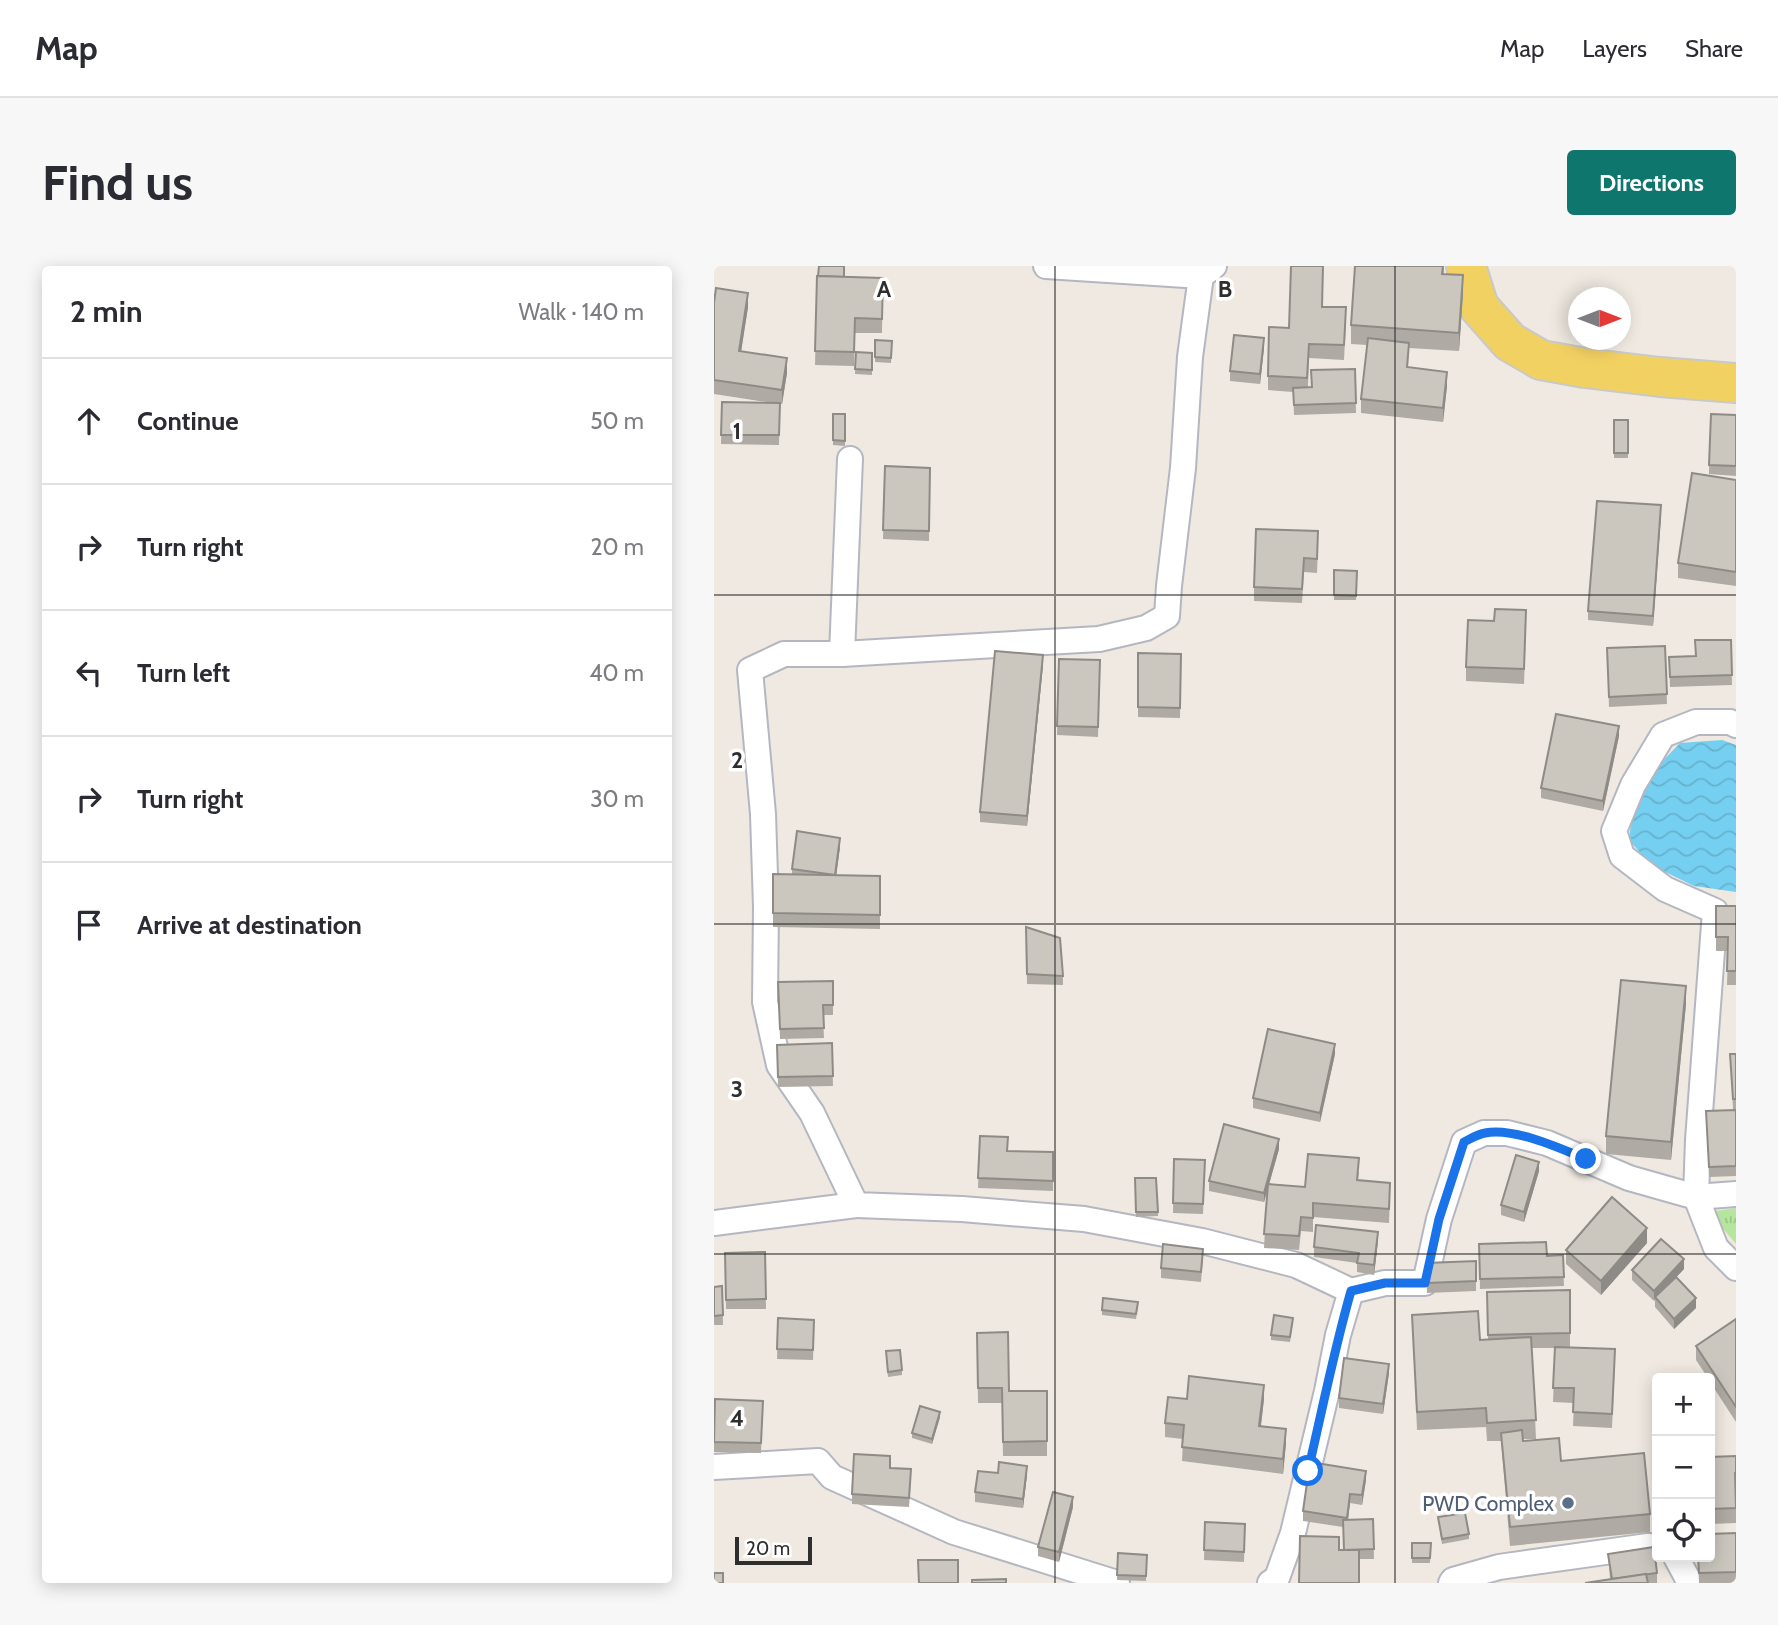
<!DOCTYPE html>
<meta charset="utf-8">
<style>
body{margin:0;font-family:Cabin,sans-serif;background:#f7f7f7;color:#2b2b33}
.controls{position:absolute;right:21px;bottom:21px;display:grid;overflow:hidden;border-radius:7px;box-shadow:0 4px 18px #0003}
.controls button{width:63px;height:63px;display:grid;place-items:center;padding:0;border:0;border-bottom:2px solid #e1e1e2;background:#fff;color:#2b2b33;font:35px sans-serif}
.compass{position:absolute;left:854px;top:21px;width:63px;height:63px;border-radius:50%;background:#fff;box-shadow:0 4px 18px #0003;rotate:90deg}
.scale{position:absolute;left:21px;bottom:18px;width:77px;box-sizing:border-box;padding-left:7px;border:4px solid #2e2e2e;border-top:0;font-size:19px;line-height:24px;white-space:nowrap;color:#2e2e2e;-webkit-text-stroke:5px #fff;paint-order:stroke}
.stop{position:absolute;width:21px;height:21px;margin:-16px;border:5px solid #1a73e8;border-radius:50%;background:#fff}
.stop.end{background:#1a73e8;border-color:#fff;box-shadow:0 2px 7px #0008}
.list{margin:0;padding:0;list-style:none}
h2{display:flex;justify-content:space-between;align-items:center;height:91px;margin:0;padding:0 28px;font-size:30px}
h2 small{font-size:23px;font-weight:400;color:#7c7c81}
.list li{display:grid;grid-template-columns:46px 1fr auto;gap:21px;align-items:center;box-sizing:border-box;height:126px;padding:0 28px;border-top:2px solid #e1e1e2}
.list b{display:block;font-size:26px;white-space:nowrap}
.list em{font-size:23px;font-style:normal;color:#7c7c81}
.icon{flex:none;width:38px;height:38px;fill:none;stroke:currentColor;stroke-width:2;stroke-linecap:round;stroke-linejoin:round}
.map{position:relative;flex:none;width:1022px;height:1317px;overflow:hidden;border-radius:7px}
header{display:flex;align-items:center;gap:42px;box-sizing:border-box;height:98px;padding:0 35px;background:#fff;border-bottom:2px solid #e1e1e2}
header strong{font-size:33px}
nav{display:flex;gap:38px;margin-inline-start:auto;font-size:24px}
.intro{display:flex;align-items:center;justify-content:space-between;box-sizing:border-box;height:168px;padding:0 42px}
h1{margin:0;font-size:49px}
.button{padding:18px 32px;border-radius:7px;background:#0f766e;color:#fff;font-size:24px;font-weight:700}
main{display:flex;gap:42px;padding:0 42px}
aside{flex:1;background:#fff;border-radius:7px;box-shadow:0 4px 18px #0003}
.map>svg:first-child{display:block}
</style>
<header>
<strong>Map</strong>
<nav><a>Map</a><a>Layers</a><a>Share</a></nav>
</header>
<div class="intro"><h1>Find us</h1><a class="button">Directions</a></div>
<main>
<aside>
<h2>2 min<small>Walk · 140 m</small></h2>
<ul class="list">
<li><svg class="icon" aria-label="ahead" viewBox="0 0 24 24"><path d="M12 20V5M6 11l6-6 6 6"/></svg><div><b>Continue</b></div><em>50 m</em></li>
<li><svg class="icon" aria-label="right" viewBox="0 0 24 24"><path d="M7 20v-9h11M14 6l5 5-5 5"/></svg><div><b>Turn right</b></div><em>20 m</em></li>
<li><svg class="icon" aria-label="left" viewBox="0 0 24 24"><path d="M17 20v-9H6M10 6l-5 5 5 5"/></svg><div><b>Turn left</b></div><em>40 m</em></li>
<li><svg class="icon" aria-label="right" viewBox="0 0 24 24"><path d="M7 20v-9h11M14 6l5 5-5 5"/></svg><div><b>Turn right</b></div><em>30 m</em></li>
<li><svg class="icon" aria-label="arrive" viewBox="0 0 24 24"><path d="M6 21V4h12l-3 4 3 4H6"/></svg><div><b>Arrive at destination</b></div></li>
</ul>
</aside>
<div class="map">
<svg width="1022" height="1317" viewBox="0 0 1022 1317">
<defs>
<pattern id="park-tufts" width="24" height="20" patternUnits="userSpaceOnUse" patternTransform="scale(1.75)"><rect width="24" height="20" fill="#b6e59e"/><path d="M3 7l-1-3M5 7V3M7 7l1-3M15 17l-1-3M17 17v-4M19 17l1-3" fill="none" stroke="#9dc588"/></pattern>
<pattern id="water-waves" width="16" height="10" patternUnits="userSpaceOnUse" patternTransform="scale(1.75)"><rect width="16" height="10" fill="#75cff0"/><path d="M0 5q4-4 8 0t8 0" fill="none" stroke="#66b2ce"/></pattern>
</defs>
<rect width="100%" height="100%" fill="#efe9e1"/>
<polygon fill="url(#park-tufts)" points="1022,942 1022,978 995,946"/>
<polygon fill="url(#water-waves)" points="1008,474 1022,479 1022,626 980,620 937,599 915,574 918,550 941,503 966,477"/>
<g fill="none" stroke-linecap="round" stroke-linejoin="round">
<defs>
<g id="street">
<polyline points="332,0 487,10"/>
<polyline points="500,0 487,10 476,91 469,202 455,320 453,350 432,362 385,373 128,388 70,388 36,404 49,548 52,641 51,736 65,799 98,847 142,939 248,943 370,953 488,975 582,999 637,1025"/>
<polyline points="128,388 136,193"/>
<polyline points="1022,459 1016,456 982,456 949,469 919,519 900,565 908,590 951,623 1001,645 984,874 982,931 1022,928"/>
<polyline points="0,957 142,939"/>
<polyline points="0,1201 104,1195 118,1211 240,1266 403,1317"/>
<polyline points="962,1291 976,1317"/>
<polyline points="556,1317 563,1312 579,1267 613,1125 624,1069 637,1025 671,1017 711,1017 725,953 750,876 770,867 793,867 833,877 915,912 982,931 1002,982 1022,1002"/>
<polyline points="737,1317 739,1314 785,1301 934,1280 943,1281"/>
</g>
<polyline id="primary" points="752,0 765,41 796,76 827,94 871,102 946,111 1022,117"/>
</defs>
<use href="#street" stroke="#b4b7c1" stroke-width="28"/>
<use href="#primary" stroke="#c9c9c9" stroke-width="42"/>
<use href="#street" stroke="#fff" stroke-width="24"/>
<use href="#primary" stroke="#f2d163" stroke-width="38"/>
</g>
<g fill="#afaba4">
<polygon points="641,0 730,0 730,8 749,27 745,85 695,82 694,101 733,120 729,156 647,147 647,133 653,79 637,78 637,59"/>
<polygon points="103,10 169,12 168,67 141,67 140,100 101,99"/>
<polygon points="0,37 34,41 27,85 73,107 68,138 66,138 65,179 7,178 8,136 59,137 0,128"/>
<polygon points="608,41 632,56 630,94 595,92 594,121 598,121 641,103 642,147 580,149 579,126 554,124 554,110 575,62"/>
<polygon points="161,74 178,75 177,97 161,96"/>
<polygon points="550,82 546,118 516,115 516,105"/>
<polygon points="142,86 158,87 158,109 141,108"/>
<polygon points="119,148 131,148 131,180 119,179"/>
<polygon points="1022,149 1022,210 995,208 995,199"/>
<rect x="900" y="154" width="14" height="38"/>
<polygon points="171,200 216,202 215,275 169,273"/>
<polygon points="1022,214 1022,320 964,312 964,297"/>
<polygon points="947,249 939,360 874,354 874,345"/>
<polygon points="604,280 603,307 590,306 588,337 540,335 540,321"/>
<polygon points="620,304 643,305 642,334 620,334"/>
<polygon points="812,359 810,418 752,415 752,401"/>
<polygon points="1017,374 1018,419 956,421 955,391 981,390"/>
<polygon points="951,380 953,438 895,441 893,382"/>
<polygon points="424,387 467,388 466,452 424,451"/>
<polygon points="345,393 386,394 384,471 343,469"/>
<polygon points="329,399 313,560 266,556 266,546"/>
<polygon points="905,470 889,545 827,532 827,522"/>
<polygon points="126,581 122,609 166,610 166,663 59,661 59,608 78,609 78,603"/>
<polygon points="1002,640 1022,640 1022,719 1013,719 1014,685 1002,685"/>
<polygon points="312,661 349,710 349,719 313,718"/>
<polygon points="119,715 119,749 109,749 110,772 66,773 64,716"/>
<polygon points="972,738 957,894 892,888 892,870"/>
<polygon points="118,777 119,820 64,821 63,779"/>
<polygon points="621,788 606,856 539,842 539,832"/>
<polygon points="1016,788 1022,788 1022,843 1019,843"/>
<polygon points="1022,844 1022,910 995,911 992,845"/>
<polygon points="266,870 293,885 339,886 339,925 264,922"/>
<polygon points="565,883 555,918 591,921 645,906 644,914 676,931 675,957 599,951 599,966 587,965 585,984 550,982 553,925 550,936 495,925 495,915"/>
<polygon points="460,893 491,894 489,948 459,947"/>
<polygon points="825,905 810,956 787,949 787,939"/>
<polygon points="421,912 444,946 444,950 422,951"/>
<polygon points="664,975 660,1009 643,1006 643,997 600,991 600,981"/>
<polygon points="933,977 887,1029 852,998 852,984"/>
<polygon points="765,978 833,990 849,989 850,1020 766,1023"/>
<polygon points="51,986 52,1043 12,1043 11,987"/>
<polygon points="489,992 487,1016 447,1012 447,1002"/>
<polygon points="762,995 762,1025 713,1027 712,997"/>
<polygon points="970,1003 962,1011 982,1042 960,1063 941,1041 941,1034 940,1035 918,1014 918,1004"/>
<polygon points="8,1020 9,1059 0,1059 0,1021"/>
<polygon points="856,1024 856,1081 901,1097 898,1162 859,1160 860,1137 839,1136 841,1082 818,1082 822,1173 809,1173 809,1175 847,1195 936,1248 936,1266 796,1280 787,1175 773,1175 772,1161 703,1164 698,1049 766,1074 774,1073 773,1026"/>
<polygon points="424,1041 422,1053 388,1049 388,1044"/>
<polygon points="64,1052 100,1054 99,1094 63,1093"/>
<polygon points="1022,1053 1022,1156 996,1116 996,1112 994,1112 982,1094 982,1080"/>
<polygon points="579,1057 576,1076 557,1074 557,1069"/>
<polygon points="263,1067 295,1125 333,1125 333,1190 289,1190 288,1137 264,1137"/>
<polygon points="172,1090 188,1104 188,1109 174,1111"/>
<polygon points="675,1107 669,1148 625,1142 625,1132"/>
<polygon points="473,1133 550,1133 547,1160 572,1177 569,1208 468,1195 469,1173 451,1171 451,1157"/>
<polygon points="49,1135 47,1187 0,1186 0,1151"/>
<polygon points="226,1151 218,1178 198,1172 198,1167"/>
<polygon points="1022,1190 1022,1257 996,1258 996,1191"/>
<polygon points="176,1202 197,1213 195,1241 138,1238 138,1228"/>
<polygon points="284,1207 313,1209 309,1242 261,1236 261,1226"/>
<polygon points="652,1214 648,1239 636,1237 634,1254 659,1253 660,1293 645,1293 585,1317 625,1284 629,1284 629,1261 589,1255 589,1245"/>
<polygon points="359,1241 345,1296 324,1290 324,1281"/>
<polygon points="724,1251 755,1268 755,1273 728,1278"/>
<polygon points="491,1256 531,1258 530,1296 490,1294"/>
<polygon points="1022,1267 1022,1317 985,1317 984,1291 996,1291"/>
<polygon points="698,1277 717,1277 716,1297 698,1297"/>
<polygon points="894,1288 943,1307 943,1317 871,1317 896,1313"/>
<polygon points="433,1289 432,1315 403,1314 403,1309"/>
</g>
<g fill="#8e8b86">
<polygon points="749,9 749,27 745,85 745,67"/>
<polygon points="34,27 34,41 25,99 25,85"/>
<polygon points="550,72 550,82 546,118 546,108"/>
<polygon points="73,92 73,107 68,138 68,124"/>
<polygon points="733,106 733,120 729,156 729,142"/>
<polygon points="947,239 947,249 939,360 939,350"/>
<polygon points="329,389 329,399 313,560 313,550"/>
<polygon points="905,460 905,470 889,545 889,535"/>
<polygon points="126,572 126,581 121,619 121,609"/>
<polygon points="972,720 972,738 957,894 957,876"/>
<polygon points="621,778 621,788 606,856 606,847"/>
<polygon points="565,873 565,883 550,936 550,927"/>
<polygon points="825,896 825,905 810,956 810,946"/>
<polygon points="933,962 933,977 887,1029 887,1015"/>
<polygon points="664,966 664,975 660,1009 660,999"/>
<polygon points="970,993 970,1003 942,1033 941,1031 940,1035 940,1025"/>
<polygon points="982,1032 982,1042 960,1063 960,1053"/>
<polygon points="675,1098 675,1107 669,1148 669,1138"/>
<polygon points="550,1119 550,1133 545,1174 545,1160"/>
<polygon points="226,1146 226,1151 218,1178 218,1173"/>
<polygon points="572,1163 572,1177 569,1208 569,1193"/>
<polygon points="313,1200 313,1209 309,1242 309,1233"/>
<polygon points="652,1205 652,1214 648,1239 648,1229"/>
<polygon points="636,1228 636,1237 633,1261 633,1252"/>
<polygon points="359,1231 359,1241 345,1296 345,1286"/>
</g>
<g fill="#cbc7bf" stroke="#8e8b86" stroke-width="2">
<polygon points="105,0 130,0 130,11 104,10"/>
<polygon points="577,0 609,0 608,41 632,41 630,79 595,78 593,112 554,110 555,61 575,62"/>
<polygon points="641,0 729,0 728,8 749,9 745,67 637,59"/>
<polygon points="103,10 169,12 168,53 141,52 140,86 101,85"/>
<polygon points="2,22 34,27 25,85 73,92 68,124 0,114 0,37"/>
<polygon points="520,69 550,72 546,108 516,105"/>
<polygon points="654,72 695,77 693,101 733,106 729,142 647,133"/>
<polygon points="161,74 178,75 177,92 161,91"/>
<polygon points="142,86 158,87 158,104 141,103"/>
<polygon points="641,103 642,137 580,139 579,122 598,121 597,104"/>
<polygon points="8,136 66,137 65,169 7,169"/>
<polygon points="119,148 131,148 131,175 119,174"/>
<polygon points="997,148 1022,149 1022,200 995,199"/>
<rect x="900" y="154" width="14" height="33"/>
<polygon points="171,200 216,202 215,265 169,264"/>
<polygon points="978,207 1022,214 1022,306 964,297"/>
<polygon points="883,235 947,239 939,350 874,345"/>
<polygon points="542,263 604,265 603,293 590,292 588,323 540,321"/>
<polygon points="620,304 643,305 642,330 620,329"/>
<polygon points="781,343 812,344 810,403 752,401 754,354 780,355"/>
<polygon points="981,374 1017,374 1018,409 956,411 955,391 982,390"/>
<polygon points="951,380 953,428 895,431 893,382"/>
<polygon points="281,385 329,389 313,550 266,546"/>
<polygon points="424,387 467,388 466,442 424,441"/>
<polygon points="345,393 386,394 384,461 343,460"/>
<polygon points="842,448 905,460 889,535 827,522"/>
<polygon points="83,565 126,572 121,609 78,603"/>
<polygon points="59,608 166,610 166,649 59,647"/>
<polygon points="1002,640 1022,640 1022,705 1013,705 1014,671 1002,671"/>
<polygon points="312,661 346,672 349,710 313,708"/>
<polygon points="907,714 972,720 957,876 892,870"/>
<polygon points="119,715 119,739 109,739 110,762 66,763 64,716"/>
<polygon points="554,763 621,778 606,847 539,832"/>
<polygon points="118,777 119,810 64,811 63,779"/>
<polygon points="1016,788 1022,788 1022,833 1019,833"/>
<polygon points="1022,844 1022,900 995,901 992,845"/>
<polygon points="510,858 565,873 550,927 495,915"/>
<polygon points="266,870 294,871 293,885 339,886 339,915 264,912"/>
<polygon points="594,888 645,892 643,914 676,917 675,943 599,937 599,952 587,951 585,970 550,968 554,918 591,921"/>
<polygon points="802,889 825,896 810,946 787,939"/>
<polygon points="460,893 491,894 489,938 459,937"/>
<polygon points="421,912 442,912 444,946 422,946"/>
<polygon points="898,931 933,962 887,1015 852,984"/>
<polygon points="602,959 664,966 660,999 643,997 645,987 600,981"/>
<polygon points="947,973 970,993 940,1025 918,1004"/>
<polygon points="832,976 833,990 849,989 850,1011 766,1013 765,978"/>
<polygon points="449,978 489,983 487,1006 447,1002"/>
<polygon points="51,986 52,1033 12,1034 11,987"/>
<polygon points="762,995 762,1015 713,1017 712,997"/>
<polygon points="962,1011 982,1032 960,1053 941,1031"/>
<polygon points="8,1020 9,1049 0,1050 0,1021"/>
<polygon points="856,1024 856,1067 774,1069 773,1026"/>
<polygon points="389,1032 424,1036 422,1048 388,1044"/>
<polygon points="764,1045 766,1074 817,1071 822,1154 773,1157 772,1142 703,1146 698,1049"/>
<polygon points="560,1049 579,1052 576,1071 557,1069"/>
<polygon points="64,1052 100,1054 99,1084 63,1083"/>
<polygon points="1022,1053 1022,1141 982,1080"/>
<polygon points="294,1066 295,1125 333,1125 333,1175 289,1176 288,1122 264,1122 263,1067"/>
<polygon points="841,1081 901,1083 898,1148 859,1146 860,1122 839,1122"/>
<polygon points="186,1084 188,1104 174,1106 172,1085"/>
<polygon points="630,1092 675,1098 669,1138 625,1132"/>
<polygon points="475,1110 550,1119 545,1160 572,1163 569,1193 468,1181 470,1159 451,1157 454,1131 473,1133"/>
<polygon points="1,1133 49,1135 47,1177 0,1176"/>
<polygon points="206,1140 226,1146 218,1173 198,1167"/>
<polygon points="808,1164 809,1175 845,1172 847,1195 930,1187 936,1248 796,1261 787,1167"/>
<polygon points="140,1188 176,1190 176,1202 197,1203 195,1232 138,1228"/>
<polygon points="1022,1190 1022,1207 1021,1207 1022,1242 996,1243 996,1191"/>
<polygon points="285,1196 313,1200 309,1233 261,1226 264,1205 284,1207"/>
<polygon points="596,1196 652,1205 648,1229 636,1228 633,1252 589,1245"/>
<polygon points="339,1226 359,1231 345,1286 324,1281"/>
<polygon points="751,1247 755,1268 728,1273 724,1251"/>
<polygon points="659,1253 660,1283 630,1284 629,1254"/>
<polygon points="491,1256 531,1258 530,1286 490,1284"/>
<polygon points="1022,1267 1022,1306 985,1307 984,1291 996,1291 996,1268"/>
<polygon points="586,1270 625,1271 625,1284 645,1284 645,1317 585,1317"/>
<polygon points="698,1277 717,1277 716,1292 698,1292"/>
<polygon points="940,1281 943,1307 898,1313 894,1288"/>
<polygon points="404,1287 433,1289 432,1310 403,1309"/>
<polygon points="204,1294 244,1294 244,1317 205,1317"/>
<rect x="0" y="1307" width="9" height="10"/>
<polygon points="932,1308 934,1317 871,1317"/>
<polygon points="292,1313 292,1317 258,1317 258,1314"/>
</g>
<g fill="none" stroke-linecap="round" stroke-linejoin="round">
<path stroke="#1a73e8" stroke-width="9" d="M594,1205C608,1145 620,1084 637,1025L671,1017H711L725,953L750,876C756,873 764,868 771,867C799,861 846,882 872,893"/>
</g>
<path fill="none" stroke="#2e2e2e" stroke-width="2" stroke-opacity="0.55" d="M341,0V1317M681,0V1317M0,329H1022M0,658H1022M0,988H1022"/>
<circle fill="#5c6f8a" stroke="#fff" stroke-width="2.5" cx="854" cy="1237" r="7"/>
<g text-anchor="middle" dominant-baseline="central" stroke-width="7" stroke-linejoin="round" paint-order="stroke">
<g font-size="21" fill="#4e5e75" stroke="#fff" text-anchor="end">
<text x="840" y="1237">PWD Complex</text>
</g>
</g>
<g font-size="23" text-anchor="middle" font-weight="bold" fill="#2e2e2e" stroke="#fff" stroke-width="7" stroke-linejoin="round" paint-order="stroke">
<text x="170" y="31">A</text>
<text x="511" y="31">B</text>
<text x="23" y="173">1</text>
<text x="23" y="502">2</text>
<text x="23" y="831">3</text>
<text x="23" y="1160">4</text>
</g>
</svg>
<div class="controls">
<button>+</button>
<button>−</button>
<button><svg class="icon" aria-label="locate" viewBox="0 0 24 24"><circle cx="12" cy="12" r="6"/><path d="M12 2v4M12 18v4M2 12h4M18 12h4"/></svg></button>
</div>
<svg class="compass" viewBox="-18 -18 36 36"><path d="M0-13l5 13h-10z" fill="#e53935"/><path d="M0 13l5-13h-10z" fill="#7c7c81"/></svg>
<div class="scale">20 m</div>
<div class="stop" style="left:594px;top:1205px"></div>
<div class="stop end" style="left:872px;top:893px"></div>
</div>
</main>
